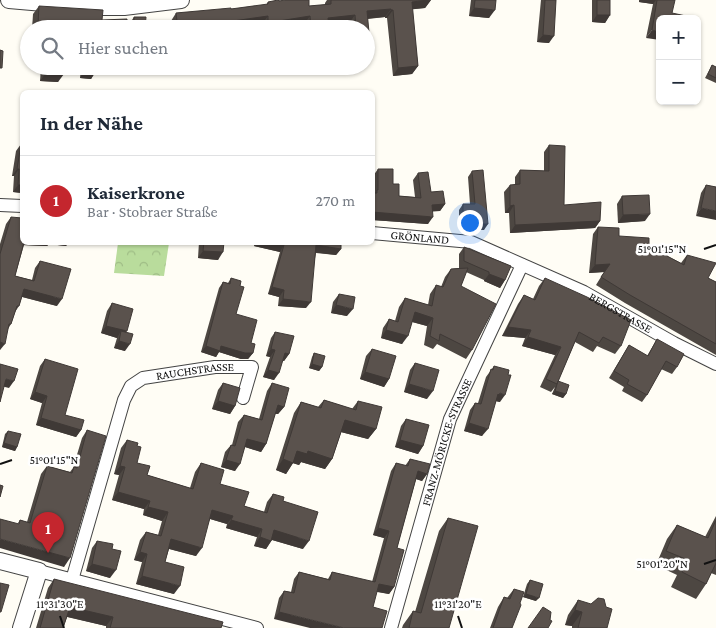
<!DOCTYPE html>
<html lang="de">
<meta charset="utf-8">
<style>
body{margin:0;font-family:"Crimson Pro",serif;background:#f2f2f3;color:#1f2937}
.controls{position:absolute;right:15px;top:15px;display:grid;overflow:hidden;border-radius:8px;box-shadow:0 1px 4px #0004}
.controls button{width:45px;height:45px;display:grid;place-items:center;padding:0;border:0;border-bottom:1px solid #e0e1e3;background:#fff;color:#1f2937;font:25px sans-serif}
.you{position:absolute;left:469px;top:222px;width:18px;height:18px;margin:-12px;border:4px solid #fff;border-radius:50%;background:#1a73e8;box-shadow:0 0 0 8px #1a73e833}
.badge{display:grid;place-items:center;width:32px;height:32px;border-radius:50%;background:#c4262e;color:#fff;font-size:16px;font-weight:700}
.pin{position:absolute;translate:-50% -41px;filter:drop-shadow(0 1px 2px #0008)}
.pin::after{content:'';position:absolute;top:26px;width:18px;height:15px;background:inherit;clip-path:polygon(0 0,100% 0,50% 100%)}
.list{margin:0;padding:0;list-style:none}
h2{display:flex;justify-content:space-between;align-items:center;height:65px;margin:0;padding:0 20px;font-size:21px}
h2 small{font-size:16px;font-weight:400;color:#747a83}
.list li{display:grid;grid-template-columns:32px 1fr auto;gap:15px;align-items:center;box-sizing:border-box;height:90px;padding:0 20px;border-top:1px solid #e0e1e3}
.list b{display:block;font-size:19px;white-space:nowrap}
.list p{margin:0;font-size:16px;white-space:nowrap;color:#747a83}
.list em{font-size:16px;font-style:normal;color:#747a83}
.icon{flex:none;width:28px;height:28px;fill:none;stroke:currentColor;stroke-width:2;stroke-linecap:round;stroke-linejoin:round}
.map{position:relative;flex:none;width:716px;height:628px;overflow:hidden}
.search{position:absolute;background:#fff;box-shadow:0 1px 4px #0004;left:20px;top:20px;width:355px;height:55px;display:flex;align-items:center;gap:12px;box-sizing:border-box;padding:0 18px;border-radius:28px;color:#747a83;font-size:19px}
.panel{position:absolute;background:#fff;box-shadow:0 1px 4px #0004;left:20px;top:90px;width:355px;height:155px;border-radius:8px}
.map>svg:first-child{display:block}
</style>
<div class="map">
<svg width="716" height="628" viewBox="0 0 716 628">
<defs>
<pattern id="forest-crowns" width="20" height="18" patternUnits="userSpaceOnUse" patternTransform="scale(1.25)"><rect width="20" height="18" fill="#b9dc9c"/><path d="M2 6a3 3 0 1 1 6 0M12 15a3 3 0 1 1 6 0" fill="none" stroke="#9ebc85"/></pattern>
</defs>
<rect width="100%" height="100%" fill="#fffdf5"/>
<polygon fill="url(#forest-crowns)" points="118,243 169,243 164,276 114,273"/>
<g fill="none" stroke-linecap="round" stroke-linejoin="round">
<defs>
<g id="minor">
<polyline points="0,205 22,206"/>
<path id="s1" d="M372,233L471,242L584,292L674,343L716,364"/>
<polyline points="39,571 257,628"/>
<path id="s2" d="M72,580L124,400L131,386L143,378L215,367H252L243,398"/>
<path id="s3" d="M391,628L450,419L522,265"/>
</g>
<g id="tertiary">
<polyline points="9,0 90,7 124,7 181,0"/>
<polyline points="0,561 39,571 21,628"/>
</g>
</defs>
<use href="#minor" stroke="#444" stroke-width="14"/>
<use href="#tertiary" stroke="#444" stroke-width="18"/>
<use href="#minor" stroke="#fff" stroke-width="12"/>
<use href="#tertiary" stroke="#fff" stroke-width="16"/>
</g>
<g fill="#4d4742">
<polygon points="327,0 431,0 425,8 412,9 418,66 412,74 393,76 387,18 385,18 385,17 368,19 366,29 349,29 349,23 328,25 329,29 305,29 304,24 279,28 279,29 263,29 262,24 230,29 172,29 171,21 176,13 231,9 266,5 268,2 279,1 309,6 325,5 325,3"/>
<polygon points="471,0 496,0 489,18 469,16"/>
<polygon points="541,0 556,0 549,43 537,42"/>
<polygon points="592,0 610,0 610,15 605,23 592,22"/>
<polygon points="639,0 675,0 646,38 653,4 639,2"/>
<polygon points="39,6 102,20 127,29 32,29 33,14"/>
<polygon points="134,17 145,29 131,29 132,20"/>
<polygon points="712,65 716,67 716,83 705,78"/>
<polygon points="42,66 64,66 58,82 40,81 41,68"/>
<polygon points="81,66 98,66 91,79 80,78"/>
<polygon points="21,144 22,193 13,192 14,176 12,176 16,151"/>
<polygon points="549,145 564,205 600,221 595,228 510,233 509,213 505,213 504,192 510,185 515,185 515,177 520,170 544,171 544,152"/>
<polygon points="378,169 393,184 399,196 415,197 413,180 418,173 431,192 445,204 440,211 432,211 428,224 372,220 373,176"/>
<polygon points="472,171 484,230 459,228 459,210 463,204 470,204 468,177"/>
<polygon points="706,185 716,187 696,216 701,193"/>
<polygon points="622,196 645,221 618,223 617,204"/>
<polygon points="11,217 69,242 66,246 49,244 47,246 24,245 15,276 32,280 35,268 40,261 57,306 22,297 19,306 15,312 11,324 8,329 0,350 0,244 6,224"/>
<polygon points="598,227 649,250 667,256 681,263 687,255 708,278 716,282 716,355 625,303 596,285 604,272 589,273 593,234"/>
<polygon points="199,242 224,242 218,260 198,258"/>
<polygon points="255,242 341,242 341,249 336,255 316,253 306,308 278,306 279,297 268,294 280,252 254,246"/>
<polygon points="464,247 505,280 500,288 484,281 484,280 466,272 461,286 472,350 466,359 437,344 433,349 424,345 427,326 412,322 402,344 381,338 383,328 389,319 395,321 399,307 405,298 428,305 430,294 436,285 441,287 445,277 451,269 459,268 459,254"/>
<polygon points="231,278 240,286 236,314 251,343 253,353 248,359 241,359 219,352 216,357 201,352 219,288 223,282 228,283"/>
<polygon points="545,278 621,346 615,354 597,346 593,352 575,342 558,381 566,394 563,398 552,394 555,387 551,392 540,387 555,355 522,346 525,338 502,336 518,304 524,295 533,299 539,286"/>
<polygon points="339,294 347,316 331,313 333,302"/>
<polygon points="112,303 126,332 125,351 114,348 117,338 101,333 107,311"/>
<polygon points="275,332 289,354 284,361 282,360 274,380 263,377 270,357 266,356 271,338"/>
<polygon points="657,339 677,367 672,374 661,369 647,395 642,402 622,391 624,387 609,378 629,345 647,356"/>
<polygon points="372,349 389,379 384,387 360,379 366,356"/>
<polygon points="314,353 322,367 319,371 309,368 312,357"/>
<polygon points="45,359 65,415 81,430 76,437 36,425 42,403 30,399 40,366"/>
<polygon points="415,363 427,399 404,392 410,370"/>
<polygon points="494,366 500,402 496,401 482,436 464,431 470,410 475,403 478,403 486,377"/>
<polygon points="223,383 235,406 230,414 212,409 218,390"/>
<polygon points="272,383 284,407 278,414 275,414 266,444 261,452 245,447 235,471 221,467 225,452 231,445 232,445 238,422 244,415 259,419 267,391"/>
<polygon points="324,400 352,409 358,401 376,429 368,439 341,432 332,459 325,469 301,462 299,465 293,463 286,474 276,470 294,413 301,402 318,407"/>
<polygon points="406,419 423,446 418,454 395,447 401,426"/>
<polygon points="87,430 64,567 18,523 20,520 27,522 41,474 47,466 70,472 73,468 82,438"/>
<polygon points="8,431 17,447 15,451 2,447 5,434"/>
<polygon points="127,440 137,446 137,463 147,475 190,488 195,472 201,463 220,484 244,506 264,512 267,502 273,494 283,501 303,549 272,540 266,549 254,546 257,537 226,528 227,524 210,519 196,556 169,549 165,562 174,594 136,584 142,562 134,560 140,540 146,532 158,535 162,521 143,515 144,509 112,500 119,475 114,474 121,448"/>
<polygon points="410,459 427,474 422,481 416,479 397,548 394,587 389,594 377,592 274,619 279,598 284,591 291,592 294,579 299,572 328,579 332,572 372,582 384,538 373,535 391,471 396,463 405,466"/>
<polygon points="716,516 716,575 711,573 706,584 696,599 671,587 677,575 656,565 667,539 677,525 705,537"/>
<polygon points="448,518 449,628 402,628 403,625 413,611 415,612 439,531"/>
<polygon points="97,541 112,549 110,578 86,571 92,548"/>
<polygon points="54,579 221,628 106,628 106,626 67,617 63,628 36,628 48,588"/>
<polygon points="530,580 536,601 523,597 527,584"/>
<polygon points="514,589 512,628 490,628 498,607 504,597 507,598"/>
<polygon points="578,600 607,628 572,628 572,626 565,625 568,615"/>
</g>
<g fill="#3f3936">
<polygon points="431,0 425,8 406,10 412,2"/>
<polygon points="640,0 656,0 653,4 639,2"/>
<polygon points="474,8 495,10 489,18 469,16"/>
<polygon points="391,9 385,17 362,19 367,11"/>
<polygon points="391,10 393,10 387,18 385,18"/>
<polygon points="355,15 349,23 322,26 328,18"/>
<polygon points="597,15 610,15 605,23 592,22"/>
<polygon points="268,16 262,24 225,29 228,24 233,21"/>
<polygon points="310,16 304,24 274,29 279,21"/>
<polygon points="38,25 55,26 54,29 35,29"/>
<polygon points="216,25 214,29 197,29"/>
<polygon points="652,30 660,32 660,40 646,38"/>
<polygon points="543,35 554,36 549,43 537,42"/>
<polygon points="418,66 412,74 393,76 398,68"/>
<polygon points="86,69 97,70 91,79 80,78"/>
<polygon points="46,73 64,74 58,82 40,81"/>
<polygon points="17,169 19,169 14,176 12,176"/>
<polygon points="18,185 22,185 22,193 13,192"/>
<polygon points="445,204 440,211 427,212 432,205"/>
<polygon points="514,205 509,213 505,213 510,206"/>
<polygon points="701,208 716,211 716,220 696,216"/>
<polygon points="372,212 433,217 428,224 372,220"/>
<polygon points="650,214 645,221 618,223 623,215"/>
<polygon points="600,221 595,228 510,233 515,225"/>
<polygon points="463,222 488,224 484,230 459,228"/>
<polygon points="22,242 69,242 66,246 49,244 47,246 21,245"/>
<polygon points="257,242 273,242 284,245 280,252 254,246"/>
<polygon points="316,245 341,249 336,255 312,252"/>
<polygon points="203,251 223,252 218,260 198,258"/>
<polygon points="610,264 604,272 589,273 595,265"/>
<polygon points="489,274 505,280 500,288 484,281"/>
<polygon points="272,287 284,290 279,297 268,294"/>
<polygon points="24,289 62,299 57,306 19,296"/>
<polygon points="283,299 311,302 306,308 278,306"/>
<polygon points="336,305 353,309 347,316 331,313"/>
<polygon points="415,312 433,318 427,326 409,321"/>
<polygon points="106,326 127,331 121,339 121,331 117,338 101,333"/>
<polygon points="508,327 531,330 525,338 502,336"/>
<polygon points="386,330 408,336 402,344 381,338"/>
<polygon points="528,337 561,347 555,355 522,346"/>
<polygon points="119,341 130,344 125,351 114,348"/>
<polygon points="0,342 5,344 0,350"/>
<polygon points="206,346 221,346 253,353 248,359 241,359 219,352 216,357 201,352"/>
<polygon points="271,349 275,350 270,357 266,356"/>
<polygon points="285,353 289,354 284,361 280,360"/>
<polygon points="312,364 322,367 319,371 309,368"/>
<polygon points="268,370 279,373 274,380 263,377"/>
<polygon points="365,372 389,379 384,387 360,379"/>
<polygon points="6,379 14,381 9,388 1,386"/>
<polygon points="409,384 433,391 427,399 404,392"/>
<polygon points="555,391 566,394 563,398 552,394"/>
<polygon points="35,392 47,396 42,403 30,399"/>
<polygon points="500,393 505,395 500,402 495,401 498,394"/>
<polygon points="218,401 235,406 230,414 212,409"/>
<polygon points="278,405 284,407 278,414 272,413"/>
<polygon points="41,418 81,430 76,437 36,425"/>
<polygon points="345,420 376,429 368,439 337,431"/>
<polygon points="469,423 488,429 482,436 464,431"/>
<polygon points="247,439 266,444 261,452 242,446"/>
<polygon points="400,440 423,446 418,454 395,447"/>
<polygon points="4,443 17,447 15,451 2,447"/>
<polygon points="297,451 308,451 332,459 325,469 301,462 299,465 289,462"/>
<polygon points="283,459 293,463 286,474 276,470"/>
<polygon points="226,460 240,464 235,471 221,467"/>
<polygon points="120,466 125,467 119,475 114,474"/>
<polygon points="418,471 427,474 422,481 413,478"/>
<polygon points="118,492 150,501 144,509 112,500"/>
<polygon points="148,507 168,512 162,521 143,515"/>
<polygon points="212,510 233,516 227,524 207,518"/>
<polygon points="231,520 262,529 257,537 226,528"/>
<polygon points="378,528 389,531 384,538 373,535"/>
<polygon points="274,530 309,541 303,549 269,539"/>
<polygon points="260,537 271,541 266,549 254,546"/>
<polygon points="0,539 70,558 64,567 0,548"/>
<polygon points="171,539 202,548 196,556 166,548"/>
<polygon points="140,552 147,554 142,562 134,560"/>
<polygon points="92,564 116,570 110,578 86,571"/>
<polygon points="142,576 180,586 174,594 136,584"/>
<polygon points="379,584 394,587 389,594 374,591"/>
<polygon points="526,594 539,598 536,601 523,597"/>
<polygon points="70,607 113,617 106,626 64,616"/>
<polygon points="575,610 582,612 572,626 565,625"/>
<polygon points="279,612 344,628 310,628 274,619"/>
</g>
<g fill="#5a524d" stroke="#3f3936">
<polygon points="278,0 279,0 279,1 285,0 309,0 309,6 331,4 331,0 428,0 412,2 418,66 398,68 393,10 391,10 391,9 367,11 370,43 366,43 366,29 356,29 355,15 328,18 329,29 311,29 310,16 279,21 279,29 268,29 268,16 233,21 233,24 228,24 229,29 217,29 216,25 197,29 178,29 176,13 231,8 231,9 268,4 268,2"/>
<polygon points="475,0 496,0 495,10 474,8"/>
<polygon points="545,0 556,0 554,36 543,35"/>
<rect x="597" y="0" width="13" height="15"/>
<polygon points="657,0 675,0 672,13 686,16 685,19 660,19 660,32 652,30"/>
<polygon points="39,6 103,10 102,20 127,19 127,29 55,29 55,26 38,25"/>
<polygon points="134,17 146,17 145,29 134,29"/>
<polygon points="0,50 3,51 2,68 0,68"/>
<polygon points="712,65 716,67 716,78 708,74"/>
<polygon points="47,66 64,66 64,74 46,73"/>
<polygon points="86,66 98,66 97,70 86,69"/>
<polygon points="21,144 22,144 22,185 18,185 19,169 17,169"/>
<polygon points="549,145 565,146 564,205 601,202 600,221 515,225 514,205 510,206 510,185 520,184 520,170 549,171"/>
<polygon points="378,169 393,169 393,184 399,184 399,196 421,198 418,173 428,172 431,192 443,191 445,204 432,205 433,217 372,212 372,193 377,193 377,190 378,190"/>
<polygon points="483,170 488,224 463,222 463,204 475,204 472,171"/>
<polygon points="706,185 716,187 716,211 701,208"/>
<polygon points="649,195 650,214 623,215 622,196"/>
<polygon points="11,217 22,218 22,242 24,242 15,276 34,281 40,261 71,269 62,299 24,289 19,306 17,306 11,324 9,324 5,344 0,342 0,254"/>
<polygon points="598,227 619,228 619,236 649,238 649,250 667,250 667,256 684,265 687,255 716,263 708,278 716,282 716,344 630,295 601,277 610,264 595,265"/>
<polygon points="204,242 224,242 223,252 203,251"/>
<polygon points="273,242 341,242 341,249 316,245 311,302 283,299 284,290 272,287 284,245"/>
<polygon points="464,247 511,266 505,280 489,274 489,272 464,261"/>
<polygon points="468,268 461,286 496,304 472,350 440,334 439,341 430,336 433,318 415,312 408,336 386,330 389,319 398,322 405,298 432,306 436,285 443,287 451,269"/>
<polygon points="231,278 241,281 240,286 244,287 236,314 257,320 251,343 255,344 253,353 245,353 221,346 220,351 206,346 223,282 230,284"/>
<polygon points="545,278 587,297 631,320 621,346 603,337 599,343 579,332 557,384 546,379 561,347 528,337 531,330 508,327 524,295 535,300"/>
<polygon points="339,294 355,297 353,309 336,305"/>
<polygon points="112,303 133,309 127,331 106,326"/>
<polygon points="121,331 133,334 130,344 119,341"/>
<polygon points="275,332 294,336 289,354 285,353 279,373 268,370 275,350 271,349"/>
<polygon points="657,339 684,354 677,367 666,361 647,395 627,384 629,380 614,371 629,345 648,356"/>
<polygon points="372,349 396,356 389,379 365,372"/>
<polygon points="314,353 325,356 322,367 312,364"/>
<polygon points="45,359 78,369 65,415 84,420 81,430 41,418 47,396 35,392"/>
<polygon points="415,363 439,370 433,391 409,384"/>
<polygon points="0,364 18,369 14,381 6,379 0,402"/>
<polygon points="494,366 509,370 508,375 511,375 505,395 500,393 499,395 498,394 488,429 469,423 475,403 481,404 491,369 493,370"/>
<polygon points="558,381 569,385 566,394 555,391"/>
<polygon points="223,383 240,388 235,406 218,401"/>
<polygon points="272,383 289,388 284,407 278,405 266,444 247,439 240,464 226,460 231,445 235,446 244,415 262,420"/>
<polygon points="324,400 356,410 358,401 382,407 376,429 345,420 332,459 308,451 307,454 297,451 293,463 283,459 301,402 321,408"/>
<polygon points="406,419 429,425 423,446 400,440"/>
<polygon points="87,430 106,436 70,558 0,539 0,519 19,524 20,520 30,523 47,466 72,473 74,467 77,468"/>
<polygon points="8,431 21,434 17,447 4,443"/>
<polygon points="127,440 138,443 137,446 141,447 137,463 150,466 147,475 193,489 201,463 224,470 220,484 249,492 244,506 267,513 273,494 284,497 283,501 318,512 309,541 274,530 271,541 260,537 262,529 231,520 233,516 212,510 202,548 171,539 165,562 184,567 180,586 142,576 147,554 140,552 146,532 161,536 168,512 148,507 150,501 118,492 125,467 120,466"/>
<polygon points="410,459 430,464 427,474 418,471 397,548 404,550 394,587 379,584 373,607 387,611 382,628 344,628 279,612 284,591 294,593 299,572 330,580 332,572 375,582 389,531 378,528 396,463 408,466"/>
<polygon points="0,485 3,486 0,497"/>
<polygon points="448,518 478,526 449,628 409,628 413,611 421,613"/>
<polygon points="716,520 716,563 706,584 682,572 688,560 666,551 677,525 708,538"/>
<polygon points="97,541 113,544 112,549 121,551 116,570 92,564"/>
<polygon points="54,579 223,622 221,628 110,628 113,617 70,607 63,628 40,628"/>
<polygon points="530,580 543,584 539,598 526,594"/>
<polygon points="0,583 9,585 1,612 0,612"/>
<polygon points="514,589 524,592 520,603 521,605 512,628 493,628 504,597 510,599"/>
<polygon points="598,598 604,599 606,607 612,609 607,628 578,628 582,612 575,610 578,600 591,604"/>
<polygon points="543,607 551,612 550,620 552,621 548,628 528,628"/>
</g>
<path fill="none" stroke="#111" stroke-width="2" d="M704,249L716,245M0,464L12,460M704,564L716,560M60,616L64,628M458,616L462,628"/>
<g text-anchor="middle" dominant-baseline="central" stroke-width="5" stroke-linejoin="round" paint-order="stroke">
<g font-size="12" fill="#111" stroke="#fff">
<text stroke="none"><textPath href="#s1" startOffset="48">GRÖNLAND</textPath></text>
<text stroke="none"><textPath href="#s1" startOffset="265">BERGSTRASSE</textPath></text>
<text stroke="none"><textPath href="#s2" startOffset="270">RAUCHSTRASSE</textPath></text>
<text stroke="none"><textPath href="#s3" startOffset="194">FRANZ-MÖRICKE-STRASSE</textPath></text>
</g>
</g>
<g font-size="12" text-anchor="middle" fill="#111" stroke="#fff" stroke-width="5" stroke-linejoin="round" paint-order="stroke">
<text x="662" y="253">51°01'15"N</text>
<text x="54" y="464">51°01'15"N</text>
<text x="662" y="568">51°01'20"N</text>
<text x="60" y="608">11°31'30"E</text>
<text x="458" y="608">11°31'20"E</text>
</g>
</svg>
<div class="controls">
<button>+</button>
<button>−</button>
</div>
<div class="you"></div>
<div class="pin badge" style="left:48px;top:553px">1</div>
<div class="search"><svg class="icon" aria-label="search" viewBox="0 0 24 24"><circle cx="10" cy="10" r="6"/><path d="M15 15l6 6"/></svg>Hier suchen</div>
<section class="panel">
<h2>In der Nähe<small></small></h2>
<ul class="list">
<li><span class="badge">1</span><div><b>Kaiserkrone</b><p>Bar · Stobraer Straße</p></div><em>270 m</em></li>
</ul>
</section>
</div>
